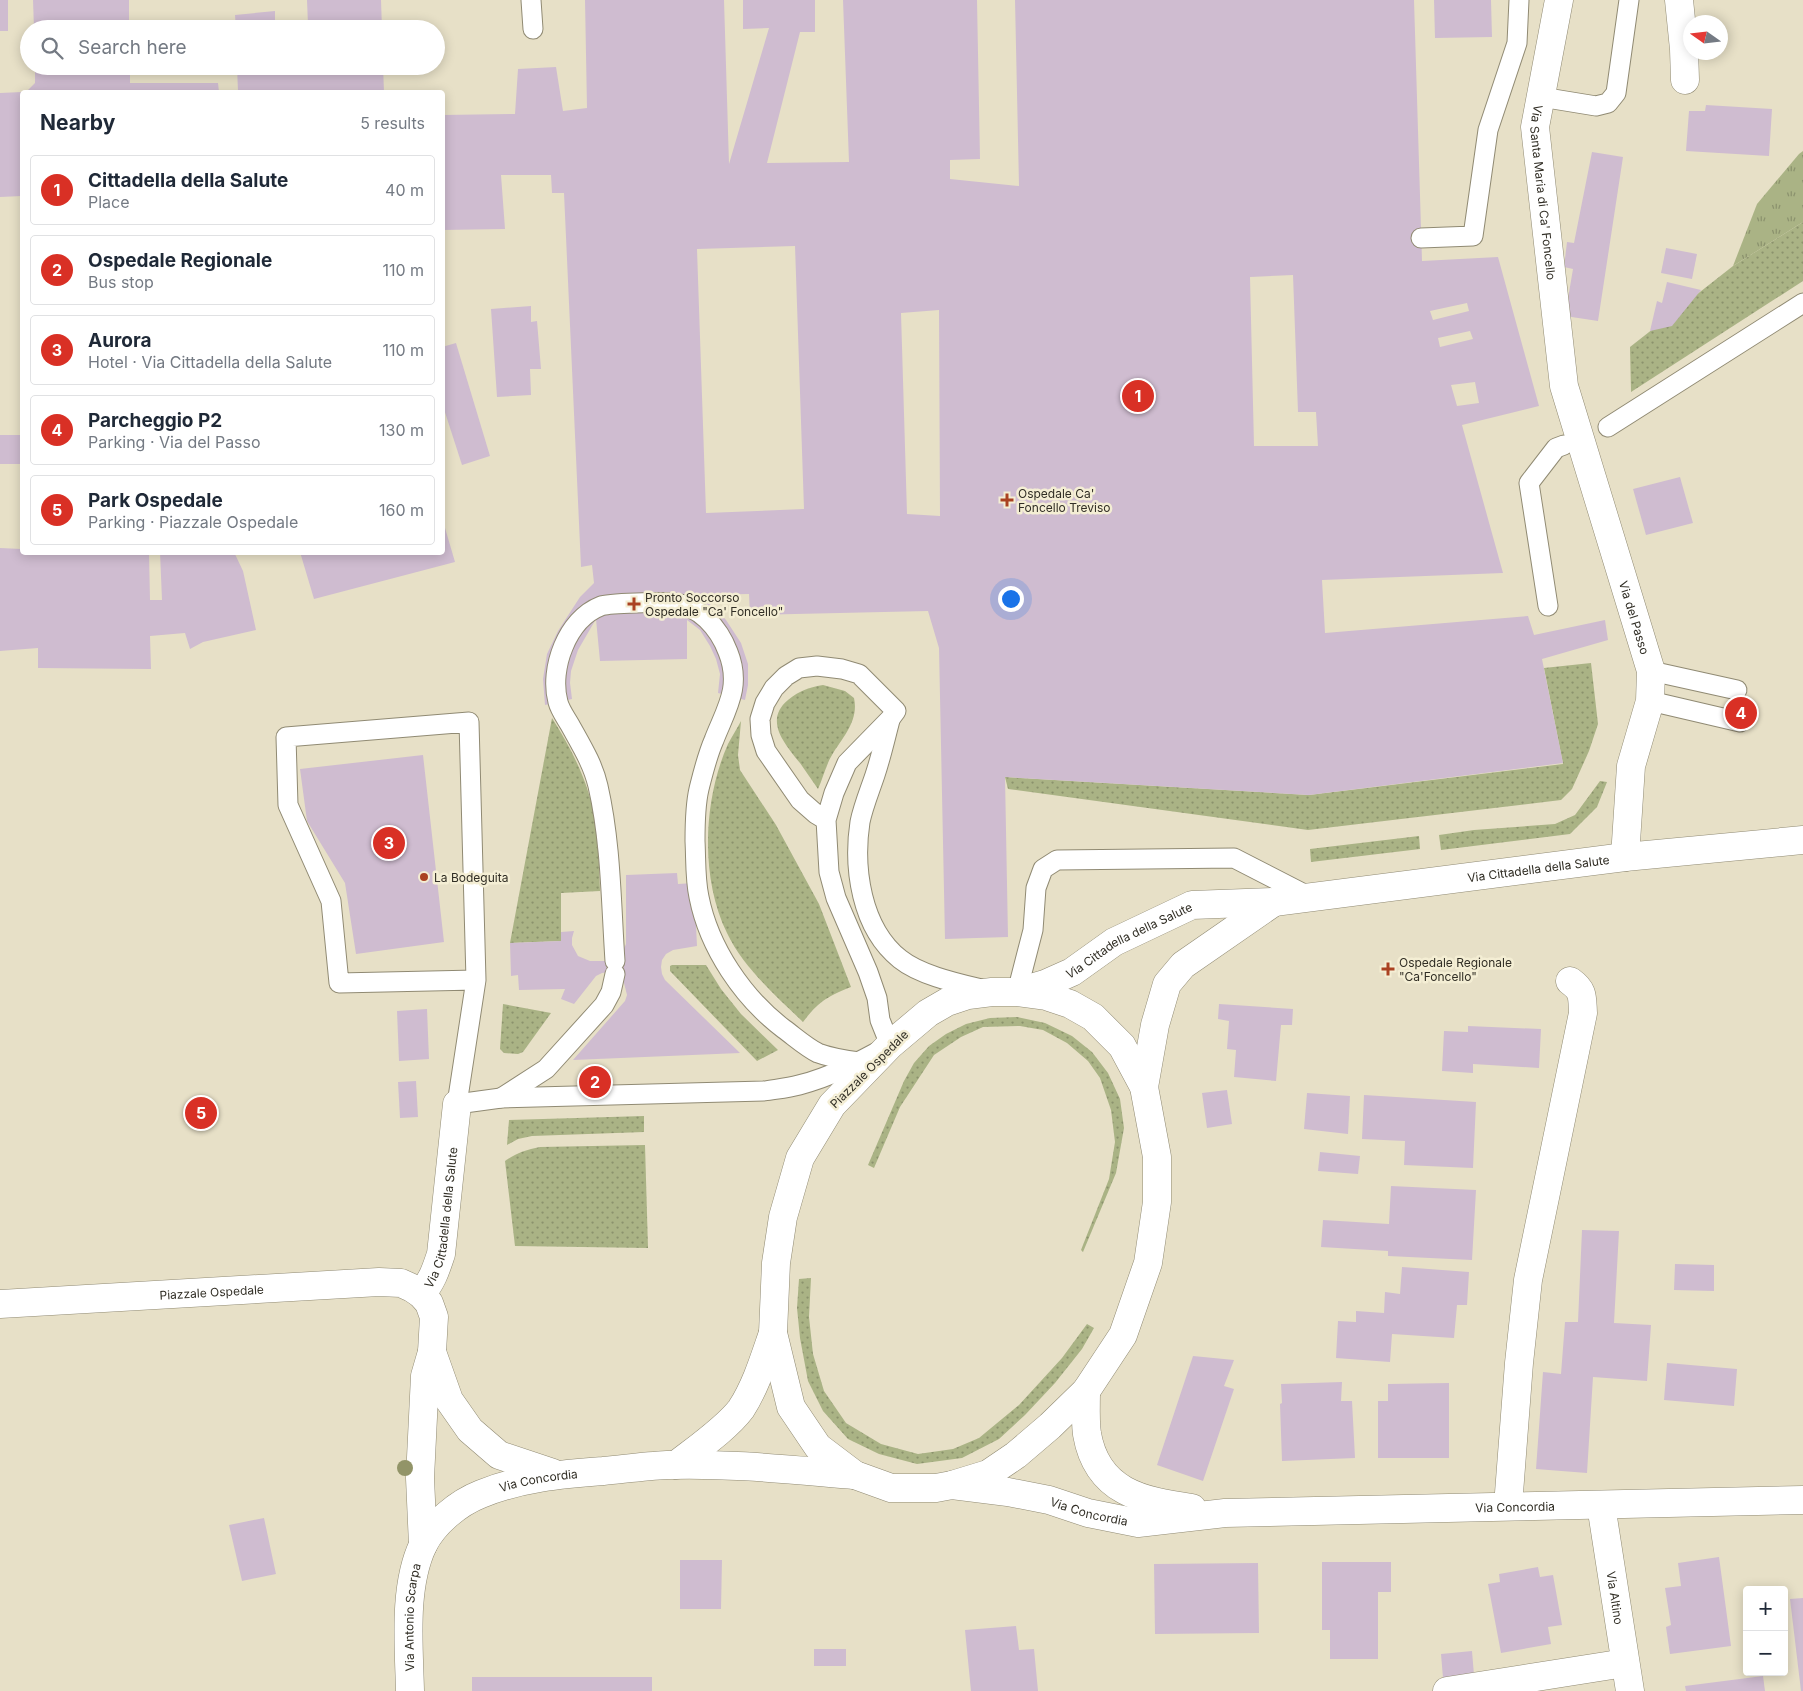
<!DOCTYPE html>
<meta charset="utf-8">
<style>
body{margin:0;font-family:Inter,sans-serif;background:#f2f2f3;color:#1f2937}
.controls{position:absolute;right:15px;bottom:15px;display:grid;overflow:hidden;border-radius:5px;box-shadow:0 2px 12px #0003}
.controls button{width:45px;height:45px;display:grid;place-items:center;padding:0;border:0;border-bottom:1px solid #e0e1e3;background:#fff;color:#1f2937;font:25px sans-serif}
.compass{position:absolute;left:1683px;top:15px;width:45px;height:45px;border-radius:50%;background:#fff;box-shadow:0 2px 12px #0003;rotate:284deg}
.you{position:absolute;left:1010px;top:598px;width:18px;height:18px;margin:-12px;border:4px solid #fff;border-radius:50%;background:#1a73e8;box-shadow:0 0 0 8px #1a73e833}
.badge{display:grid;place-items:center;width:32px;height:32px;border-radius:50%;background:#d93025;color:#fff;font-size:16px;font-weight:700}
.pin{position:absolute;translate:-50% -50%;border:2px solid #fff;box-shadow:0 1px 5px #0006}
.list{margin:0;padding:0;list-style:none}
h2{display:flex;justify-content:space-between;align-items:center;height:65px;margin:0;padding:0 20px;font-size:21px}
h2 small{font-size:16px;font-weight:400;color:#747a83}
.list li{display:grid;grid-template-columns:32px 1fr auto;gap:15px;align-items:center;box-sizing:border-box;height:70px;margin:0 10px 10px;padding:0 10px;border:1px solid #e0e1e3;border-radius:5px}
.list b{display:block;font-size:19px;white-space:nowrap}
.list p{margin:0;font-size:16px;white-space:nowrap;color:#747a83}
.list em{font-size:16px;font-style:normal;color:#747a83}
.icon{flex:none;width:28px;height:28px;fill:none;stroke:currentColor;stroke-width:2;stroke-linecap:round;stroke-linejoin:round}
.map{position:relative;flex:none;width:1803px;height:1691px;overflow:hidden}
.search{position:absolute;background:#fff;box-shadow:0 2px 12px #0003;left:20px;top:20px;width:425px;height:55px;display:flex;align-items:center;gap:12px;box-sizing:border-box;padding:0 18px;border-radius:28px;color:#747a83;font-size:19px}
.panel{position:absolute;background:#fff;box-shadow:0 2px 12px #0003;left:20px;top:90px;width:425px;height:465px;border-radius:5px}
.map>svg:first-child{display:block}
</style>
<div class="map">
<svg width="1803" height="1691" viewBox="0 0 1803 1691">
<defs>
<pattern id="grass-dots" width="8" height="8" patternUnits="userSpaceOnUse" patternTransform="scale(1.25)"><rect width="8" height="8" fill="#aab385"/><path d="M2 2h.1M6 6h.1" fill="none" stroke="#8b926d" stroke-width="1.8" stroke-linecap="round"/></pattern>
<pattern id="park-tufts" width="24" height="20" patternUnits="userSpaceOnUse" patternTransform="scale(1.25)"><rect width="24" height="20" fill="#aab385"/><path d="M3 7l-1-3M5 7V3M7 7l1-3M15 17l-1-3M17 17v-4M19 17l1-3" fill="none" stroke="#8b926d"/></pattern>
</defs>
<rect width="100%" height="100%" fill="#e7e0c7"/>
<g fill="url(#grass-dots)">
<polygon points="1803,222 1803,281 1631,392 1630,347 1733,266"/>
<polygon points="1591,663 1598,724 1589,751 1572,789 1561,800 1308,830 1008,789 1005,777 1309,795 1563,764 1544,668"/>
<path d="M823,685L845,691L854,698C859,721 843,737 832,755C826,765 823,778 818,789C812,780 806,772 800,763C786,745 763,721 788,700C801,690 807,688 823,685Z"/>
<path d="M552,718C573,751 590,785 596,825C599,847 599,869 600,891L561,893V941L510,943Z"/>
<path d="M741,721L738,755L740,770L776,825L819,904L851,987C828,996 818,1002 803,1022C776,996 743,967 727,933C700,878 703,800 728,744C732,736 737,729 741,721Z"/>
<polygon points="1600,781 1607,782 1597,807 1570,834 1441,850 1439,835 1474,830 1555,824 1575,815"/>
<polygon points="1419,836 1420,849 1311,862 1310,849"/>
<polygon points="672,965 706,965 721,989 741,1014 778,1050 757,1061 670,971 670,966"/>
<polygon points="503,1004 551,1013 523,1052 518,1054 504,1053 500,1049"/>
<polygon points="1017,1017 1045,1023 1072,1036 1092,1052 1108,1073 1120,1099 1124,1128 1116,1173 1083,1252 1081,1250 1109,1179 1115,1142 1111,1110 1100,1078 1088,1061 1067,1043 1043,1030 1020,1026 983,1027 961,1037 934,1055 900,1107 874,1168 868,1165 904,1081 914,1063 929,1046 946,1034 966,1024 990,1018"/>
<polygon points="644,1116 644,1132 532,1136 518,1139 507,1145 509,1120"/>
<path d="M645,1145L648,1248L515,1246L505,1161C516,1153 526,1150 540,1147Z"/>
<polygon points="811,1278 809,1317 813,1354 824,1391 846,1423 881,1444 918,1454 953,1449 979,1438 1019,1405 1062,1358 1087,1324 1094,1328 1082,1349 1055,1383 1025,1415 999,1439 962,1458 917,1464 879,1454 848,1439 823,1411 808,1381 800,1338 797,1308 799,1279"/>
</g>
<polygon fill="url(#park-tufts)" points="1803,151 1803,222 1733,266 1757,204 1799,154"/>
<g fill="#cfbcd0" fill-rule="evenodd">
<rect x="0" y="0" width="8" height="31"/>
<polygon points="33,0 129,0 129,29 34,29"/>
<polygon points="307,0 381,0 382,29 236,29 235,15 275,11 275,26 308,25"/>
<path d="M585,0H724L729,164L769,28L743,29V0H815V32H800L767,163L849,162L843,0H977L980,159L950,160V179L1019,186L1015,0H1414L1422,261L1498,257L1539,406L1462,425L1503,573L1322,580L1325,633L1528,616L1534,635L1605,620L1608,640L1542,659L1563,763L1309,795L1005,777L1008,937L945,939L939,648L928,611L750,615L749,594L687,595L712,605L726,620L741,643L748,664V685L745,700L718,693L720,674L716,659L710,646L700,630L687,620V659L600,661L596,619L578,650L571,671L570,683L572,699L545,705L543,679L547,654L558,631L580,597L594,583L592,565L581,567L564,193H552L551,175H501L505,229L442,230V115L515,114L518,69L556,67L563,111L587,108ZM795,246L804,509L706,513L697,249ZM1293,275L1298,412H1316L1318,446H1254L1250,277ZM1467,303L1469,311L1433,320L1430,311ZM939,310L940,516L907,514L901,313ZM1470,331L1473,339L1440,347L1438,338ZM1475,382L1479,403L1457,406L1451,385Z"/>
<polygon points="1434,0 1491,0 1492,37 1435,38"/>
<polygon points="35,66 130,66 130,83 218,83 219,92 26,92 35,83"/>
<polygon points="237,66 383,66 384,92 238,92"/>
<polygon points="22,92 22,196 0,197 0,93"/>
<polygon points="1706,105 1772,109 1769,156 1686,151 1689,111 1705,111"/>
<polygon points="1592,152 1623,157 1598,321 1565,316 1573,269 1564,267 1567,242 1574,243"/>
<polygon points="1666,248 1697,254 1692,279 1661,273"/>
<polygon points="1667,282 1701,290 1672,326 1650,331 1657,301 1662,303"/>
<polygon points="531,306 531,322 537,321 541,369 530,369 531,395 497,397 491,309"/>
<polygon points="456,343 490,456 462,465 442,403 442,347"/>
<polygon points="20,371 22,371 22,464 0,464 0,435 20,435"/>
<polygon points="1680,477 1693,523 1646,535 1633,489"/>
<polygon points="443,521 455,562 314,599 300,552 442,552"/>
<polygon points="0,548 22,549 22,552 149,552 150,600 162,600 160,552 234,552 243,571 256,630 203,642 190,649 185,633 150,636 151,669 38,668 38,648 0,651"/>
<polygon points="423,755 444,942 356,954 345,883 307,821 300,769"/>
<polygon points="677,873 678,884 694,883 697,946 673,950 666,954 662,960 661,967 662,974 665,980 740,1053 573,1060 625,1001 627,995 624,983 620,978 609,972 602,973 596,976 574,1004 561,999 565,989 519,990 518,975 511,976 510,943 561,941 561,932 574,931 572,938 572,945 578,956 590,961 615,961 622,953 626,944 626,875"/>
<polygon points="1219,1004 1293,1009 1292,1025 1281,1025 1276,1081 1234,1077 1236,1050 1227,1049 1229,1021 1218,1019"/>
<polygon points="427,1009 429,1059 399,1061 397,1011"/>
<polygon points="1468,1026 1541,1029 1539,1068 1473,1064 1473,1073 1442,1071 1444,1031 1468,1032"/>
<polygon points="416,1081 418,1117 400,1118 398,1082"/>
<polygon points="1227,1090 1232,1124 1207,1128 1202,1093"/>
<polygon points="1307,1093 1350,1096 1348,1134 1304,1129"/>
<polygon points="1364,1095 1476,1102 1473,1168 1404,1165 1405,1141 1362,1139"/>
<polygon points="1320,1152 1360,1156 1358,1174 1318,1171"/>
<polygon points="1391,1186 1476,1190 1472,1260 1388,1256 1388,1251 1321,1247 1323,1220 1389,1224"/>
<polygon points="1582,1230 1619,1231 1614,1323 1651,1325 1647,1381 1593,1377 1587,1473 1536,1469 1543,1372 1561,1374 1565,1322 1578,1322"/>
<polygon points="1675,1264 1714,1265 1714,1291 1674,1290"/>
<polygon points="1402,1267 1469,1272 1467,1305 1457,1305 1454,1338 1392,1334 1390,1362 1336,1358 1338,1321 1356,1322 1356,1311 1384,1313 1385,1292 1400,1294"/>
<polygon points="1193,1356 1234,1360 1224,1386 1234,1389 1203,1481 1157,1465"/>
<polygon points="1667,1363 1737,1369 1734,1406 1664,1400"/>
<polygon points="1342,1382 1341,1401 1352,1401 1355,1458 1282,1461 1280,1404 1282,1403 1281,1384"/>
<polygon points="1449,1383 1449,1458 1378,1458 1378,1401 1388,1401 1388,1384"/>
<polygon points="264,1518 276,1574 242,1581 229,1525"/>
<polygon points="1719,1557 1731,1646 1670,1654 1666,1627 1671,1625 1665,1588 1681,1586 1678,1563"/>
<polygon points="680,1560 722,1560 721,1609 680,1609"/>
<polygon points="1322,1562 1391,1562 1391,1592 1378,1592 1378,1659 1330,1659 1330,1630 1322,1630"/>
<polygon points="1258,1563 1259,1633 1155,1634 1154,1564"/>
<polygon points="1538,1567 1540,1577 1553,1575 1562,1625 1548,1627 1551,1644 1501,1653 1488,1584 1500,1582 1499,1574"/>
<polygon points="1803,1598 1803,1691 1801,1691 1790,1599"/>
<polygon points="1016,1626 1019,1650 1034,1649 1038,1691 971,1691 965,1630"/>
<rect x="814" y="1649" width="32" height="17"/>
<polygon points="1472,1651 1474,1675 1443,1678 1441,1654"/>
<polygon points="1763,1676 1765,1691 1686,1691 1685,1686"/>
<rect x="472" y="1677" width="180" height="14"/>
</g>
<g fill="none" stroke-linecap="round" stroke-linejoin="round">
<defs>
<g id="service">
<polyline points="531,0 533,29"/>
<polyline points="1541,97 1596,106 1608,103 1616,93 1629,0"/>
<polyline points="1421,238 1473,236 1488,130 1517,43 1519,0"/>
<polyline points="1608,427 1803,303"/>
<polyline points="1548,606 1529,483 1556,448 1564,445"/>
<polyline points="1651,671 1737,690"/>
<polyline points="1650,701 1740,722"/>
<path d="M890,720C885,739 881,757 875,775C870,790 863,807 860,822C853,868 861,928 900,959C920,975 956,983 981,989"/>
<path d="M615,961C611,902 611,843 598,786C593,764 581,745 570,725C566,718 560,710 558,702C549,669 567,619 601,606C609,603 662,602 673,603C699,605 719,628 728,652C742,687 726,709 714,740C707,756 703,773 699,789C695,806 695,824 695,841C696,859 695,879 699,897C709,948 743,998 784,1029C795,1037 806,1047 818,1053C831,1058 845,1060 859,1062"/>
<path d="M476,980L339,983L331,901L288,805L286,737L469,722L476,980L457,1104L501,1098L764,1091C776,1089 788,1088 799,1085C831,1077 861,1061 890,1045L880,1020L877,998L868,972L836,898L829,872L826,820L834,793L847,763L890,719L896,711L859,674L842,669L817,666L799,668L786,676L774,688L765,703L760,719L761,735L766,751L800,800L816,814L826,820"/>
<polyline points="1017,992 1033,930 1036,888 1043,869 1057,860 1234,858 1310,897"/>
<polyline points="501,1098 546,1069 604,1005 611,992 615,974"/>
</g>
<g id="minor">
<path id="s1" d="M1559,0L1535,127L1564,386L1651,671L1650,701L1631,766L1625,857"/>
<polyline points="1679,0 1684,49 1685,80"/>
<path d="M1086,1391C1086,1405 1085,1420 1087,1434C1097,1492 1142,1501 1192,1508"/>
<path id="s2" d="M952,1485L1008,1492L1049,1500L1088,1513L1138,1523L1225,1513L1803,1500"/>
<path id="s3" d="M1601,1505L1630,1691"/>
<path d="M1508,1506L1519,1363L1528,1280L1583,1013C1582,997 1584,991 1570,981"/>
<polyline points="1447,1691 1625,1663"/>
</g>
<g id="tertiary">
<path id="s4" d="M1021,991L1045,984L1072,972L1114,942L1192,905L1274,902L1625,857L1803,840"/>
<polygon points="992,992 1017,992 1046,996 1070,1004 1093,1017 1122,1046 1144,1087 1157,1157 1157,1202 1148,1263 1123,1335 1086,1391 1050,1426 1016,1455 988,1474 952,1485 936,1488 891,1488 855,1475 818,1447 791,1407 773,1333 776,1263 783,1217 800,1158 832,1105 890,1045 928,1013 947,1002 968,995"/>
<polyline points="1144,1087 1155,1025 1167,984 1183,965 1274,902"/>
<path id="s5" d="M421,1294C432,1282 436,1269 441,1254L457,1104"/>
<path id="s6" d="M0,1304L379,1282L401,1283L412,1288L421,1294L429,1303L434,1317L432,1352L425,1376L420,1478L423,1545"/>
<polyline points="432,1352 449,1400 470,1430 499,1455 553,1473"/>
<path d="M676,1465C695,1450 727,1428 741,1409C756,1386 764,1359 773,1333"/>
<path id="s7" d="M410,1691C409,1646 403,1587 423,1545C434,1523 458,1503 481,1494C520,1478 561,1474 603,1471C624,1469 646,1466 667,1465C730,1463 793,1470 855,1475"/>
</g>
</defs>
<use href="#service" stroke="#908a73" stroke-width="21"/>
<use href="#minor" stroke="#908a73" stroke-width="29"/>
<use href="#tertiary" stroke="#908a73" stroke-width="29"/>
<use href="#service" stroke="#fff" stroke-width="19"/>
<use href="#minor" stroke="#fff" stroke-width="28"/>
<use href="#tertiary" stroke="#fff" stroke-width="28"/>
</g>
<circle fill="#929468" cx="405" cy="1468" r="8"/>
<g fill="#aa4222" stroke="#f4eed4" stroke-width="2">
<path d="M1004.5 492.5h5v5h5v5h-5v5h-5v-5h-5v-5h5z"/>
<path d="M631.5 596.5h5v5h5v5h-5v5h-5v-5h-5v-5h5z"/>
<circle cx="424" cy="877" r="5"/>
<path d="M1385.5 961.5h5v5h5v5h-5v5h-5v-5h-5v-5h5z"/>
</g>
<g text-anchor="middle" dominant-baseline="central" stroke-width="5" stroke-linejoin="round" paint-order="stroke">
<g font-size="12" fill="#312e25" stroke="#f4eed4">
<text stroke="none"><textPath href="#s1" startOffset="195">Via Santa Maria di Ca' Foncello</textPath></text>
<text stroke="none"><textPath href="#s1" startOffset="632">Via del Passo</textPath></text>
<text stroke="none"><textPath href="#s4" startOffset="541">Via Cittadella della Salute</textPath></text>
<text stroke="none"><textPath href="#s4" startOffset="120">Via Cittadella della Salute</textPath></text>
<text transform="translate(869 1069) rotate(-45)">Piazzale Ospedale</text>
<text stroke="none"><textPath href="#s5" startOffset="81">Via Cittadella della Salute</textPath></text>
<text stroke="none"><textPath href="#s6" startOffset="212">Piazzale Ospedale</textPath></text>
<text stroke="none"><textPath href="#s7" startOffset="286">Via Concordia</textPath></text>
<text stroke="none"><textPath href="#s2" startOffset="568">Via Concordia</textPath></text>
<text stroke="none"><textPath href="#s2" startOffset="140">Via Concordia</textPath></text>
<text stroke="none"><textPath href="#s3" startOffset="94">Via Altino</textPath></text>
<text stroke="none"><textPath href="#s7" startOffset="74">Via Antonio Scarpa</textPath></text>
</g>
<g font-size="12" fill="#312e25" stroke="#f4eed4" text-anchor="start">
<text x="1018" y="493">Ospedale Ca'<tspan x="1018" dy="14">Foncello Treviso</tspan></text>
<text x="645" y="597">Pronto Soccorso<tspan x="645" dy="14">Ospedale "Ca' Foncello"</tspan></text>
<text x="434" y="877">La Bodeguita</text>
<text x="1399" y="962">Ospedale Regionale<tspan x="1399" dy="14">"Ca'Foncello"</tspan></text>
</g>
</g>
</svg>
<div class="controls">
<button>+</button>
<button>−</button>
</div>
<svg class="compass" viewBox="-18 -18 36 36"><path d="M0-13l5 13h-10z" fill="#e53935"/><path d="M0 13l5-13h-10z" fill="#747a83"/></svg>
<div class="you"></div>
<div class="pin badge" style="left:1138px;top:396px">1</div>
<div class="pin badge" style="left:595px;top:1082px">2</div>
<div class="pin badge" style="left:389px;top:843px">3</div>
<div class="pin badge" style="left:1741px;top:713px">4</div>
<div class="pin badge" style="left:201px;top:1113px">5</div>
<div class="search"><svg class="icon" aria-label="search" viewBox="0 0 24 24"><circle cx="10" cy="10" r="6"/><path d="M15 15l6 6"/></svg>Search here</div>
<section class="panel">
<h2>Nearby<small>5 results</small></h2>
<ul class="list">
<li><span class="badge">1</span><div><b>Cittadella della Salute</b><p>Place</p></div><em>40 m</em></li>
<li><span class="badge">2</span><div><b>Ospedale Regionale</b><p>Bus stop</p></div><em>110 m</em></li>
<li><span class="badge">3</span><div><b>Aurora</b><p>Hotel · Via Cittadella della Salute</p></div><em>110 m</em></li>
<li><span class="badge">4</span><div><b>Parcheggio P2</b><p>Parking · Via del Passo</p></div><em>130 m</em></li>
<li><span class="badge">5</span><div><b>Park Ospedale</b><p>Parking · Piazzale Ospedale</p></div><em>160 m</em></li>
</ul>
</section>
</div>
